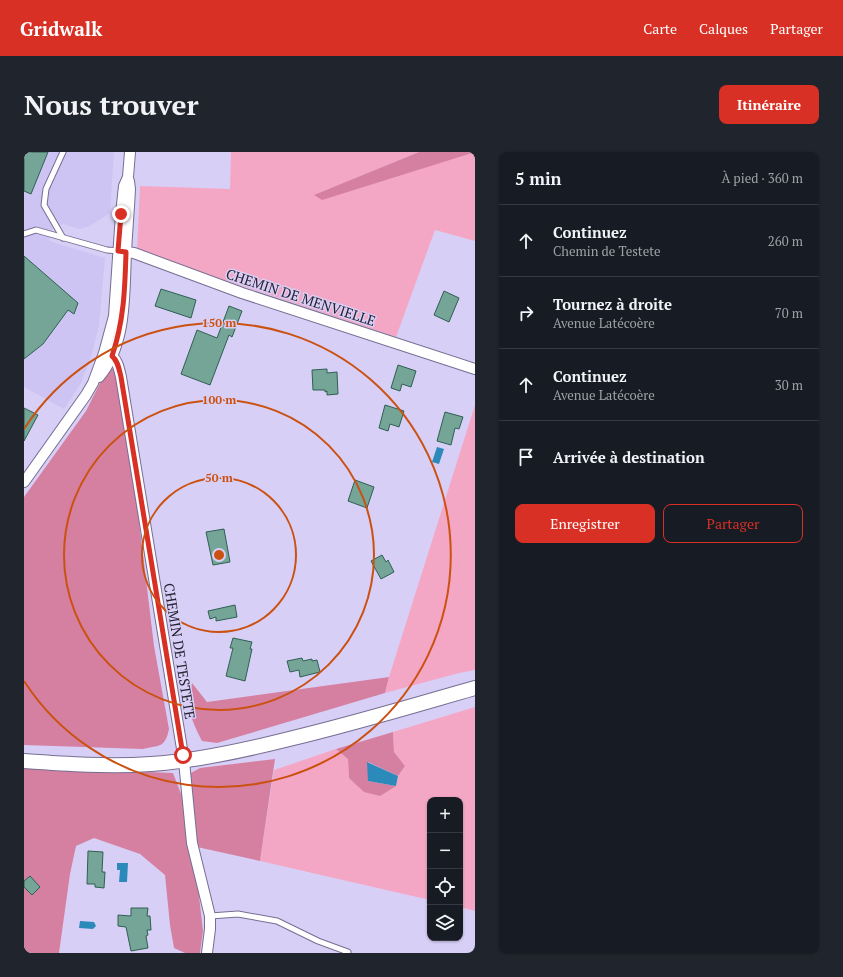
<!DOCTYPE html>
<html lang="fr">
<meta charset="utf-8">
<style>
body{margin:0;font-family:"PT Serif",serif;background:#20242c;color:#f1f3f6}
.controls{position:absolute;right:12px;bottom:12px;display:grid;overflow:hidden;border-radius:8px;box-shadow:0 1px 3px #0004}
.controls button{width:36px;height:36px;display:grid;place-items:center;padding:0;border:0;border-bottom:1px solid #363941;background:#171b24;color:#f1f3f6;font:20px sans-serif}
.stop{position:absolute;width:12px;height:12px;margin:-9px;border:3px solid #d93025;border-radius:50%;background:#fff}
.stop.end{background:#d93025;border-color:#fff;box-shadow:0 1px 4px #0008}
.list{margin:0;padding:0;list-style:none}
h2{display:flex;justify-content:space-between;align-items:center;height:52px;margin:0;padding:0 16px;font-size:17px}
h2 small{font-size:13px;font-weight:400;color:#9ea1a6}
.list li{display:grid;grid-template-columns:26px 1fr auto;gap:12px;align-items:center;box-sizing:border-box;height:72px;padding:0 16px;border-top:1px solid #363941}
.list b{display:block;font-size:15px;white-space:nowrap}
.list p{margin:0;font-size:13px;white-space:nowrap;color:#9ea1a6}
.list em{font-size:13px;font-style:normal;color:#9ea1a6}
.actions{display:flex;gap:8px;padding:12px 16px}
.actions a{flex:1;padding:9px 0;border:1px solid #d93025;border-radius:8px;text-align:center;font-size:14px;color:#d93025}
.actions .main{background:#d93025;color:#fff}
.icon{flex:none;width:22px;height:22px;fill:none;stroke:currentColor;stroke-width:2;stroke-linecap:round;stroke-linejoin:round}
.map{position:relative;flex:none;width:451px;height:801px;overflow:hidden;border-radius:8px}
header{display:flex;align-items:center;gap:24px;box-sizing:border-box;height:56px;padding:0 20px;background:#d93025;color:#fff}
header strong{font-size:19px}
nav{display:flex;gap:22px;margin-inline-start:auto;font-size:14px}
.intro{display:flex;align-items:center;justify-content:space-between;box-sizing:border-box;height:96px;padding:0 24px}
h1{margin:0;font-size:28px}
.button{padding:10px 18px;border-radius:8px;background:#d93025;color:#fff;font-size:14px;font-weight:700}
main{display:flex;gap:24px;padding:0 24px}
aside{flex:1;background:#171b24;border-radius:8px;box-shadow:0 1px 3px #0004}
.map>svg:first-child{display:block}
</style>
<header>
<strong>Gridwalk</strong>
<nav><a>Carte</a><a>Calques</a><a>Partager</a></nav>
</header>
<div class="intro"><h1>Nous trouver</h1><a class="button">Itinéraire</a></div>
<main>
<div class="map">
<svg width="451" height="801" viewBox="0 0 451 801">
<rect width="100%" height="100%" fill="#d8cff7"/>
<polygon fill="#cec4f3" points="0,0 90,0 86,61 66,74 55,77 39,72 28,77 25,89 81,106 75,173 68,202 57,231 40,257 0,235"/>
<g fill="#f4a7c4">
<polygon points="207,0 395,0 291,43 448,0 451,3 451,89 411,78 372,185 113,99 116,34 206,37"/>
<polygon points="451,253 451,518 435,521 361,541 365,525"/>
<polygon points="451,555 451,759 436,755 436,648 406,648 406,748 236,709 250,618 312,597 324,607 325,626 372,634 374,624 381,614 370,600 369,580"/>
</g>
<g fill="#d580a1">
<polygon points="395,0 451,0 451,3 448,1 298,48 290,43"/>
<path d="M86,217H90L94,222L111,336L130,494L145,577C141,596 136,593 119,597L0,593V345L62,259L80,223Z"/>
<path d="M365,525L361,541L193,591L178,589C167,567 162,557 168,531L183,550Z"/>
<polygon points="369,580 370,600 381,614 374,624 344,610 344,629 372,634 356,644 340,640 325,626 324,607 312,597"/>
<polygon points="251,607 236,709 173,695 165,622 176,616"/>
<polygon points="0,615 149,621 166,665 179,779 176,801 161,801 150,796 146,773 141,723 116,702 70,686 52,694 46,722 35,801 0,801"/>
</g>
<g fill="#2b8ab9">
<polygon points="413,295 420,297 415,312 408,310"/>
<polygon points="343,610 374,624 372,634 344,629"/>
<polygon points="93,711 104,711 103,730 95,730 96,718 93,718"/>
<polygon points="56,769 70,770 72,774 69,777 55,776"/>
</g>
<g fill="#74a597" stroke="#2f5f53">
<polygon points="0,0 24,0 7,42 0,39"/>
<polygon points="0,104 54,151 50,162 44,158 19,192 0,207"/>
<polygon points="137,137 172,148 167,166 131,154"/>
<polygon points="420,139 435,146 425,170 410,163"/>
<polygon points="205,154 218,159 208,185 205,183 186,233 157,222 173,178 193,186"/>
<polygon points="374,213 392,219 387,235 378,232 376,239 367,236"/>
<polygon points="303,217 303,221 313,220 314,242 303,243 303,239 301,240 301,238 289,238 288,218"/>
<polygon points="361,253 380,259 375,275 366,272 364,279 355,276"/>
<polygon points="0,256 14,263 0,289"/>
<polygon points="421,260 439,265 435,277 431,276 427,293 413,289"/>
<polygon points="331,328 350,335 343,356 324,349"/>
<polygon points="200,377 206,410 189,413 182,380"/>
<polygon points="358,403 362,410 364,408 370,420 357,427 347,409"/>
<polygon points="211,453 213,465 192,469 192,465 186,467 184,459"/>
<polygon points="209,486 228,490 226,497 228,497 221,529 202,524 209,496 206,496"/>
<polygon points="278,506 279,509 288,507 288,509 293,508 296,520 276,525 275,518 266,520 263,509"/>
<polygon points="64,699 79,700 78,720 81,720 80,736 71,735 71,732 63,732"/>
<polygon points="6,724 16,735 8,743 0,735 0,729"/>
<polygon points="107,756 124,756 123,764 126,764 127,778 123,778 124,783 122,784 124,796 107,799 102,775 94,774 94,763 107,764"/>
</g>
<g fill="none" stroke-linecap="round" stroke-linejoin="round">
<defs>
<g id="service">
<polyline points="39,0 22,37 20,53 39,86"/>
<polyline points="0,82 12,78 83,98 95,99"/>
<polyline points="186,764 214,762 253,769 294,789 324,800"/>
</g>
<g id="minor">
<polyline points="95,99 110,101 218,141 451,217"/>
<path d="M88,204C94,209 95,217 97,225L160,609L168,691L186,764V777L183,801"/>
<path d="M75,225C103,192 100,142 102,101C103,80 105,58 106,37L105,29"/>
<polyline points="0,330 62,243 69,231 80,201 90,164 97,62 100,34 104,25 106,0"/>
</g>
<path id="secondary" d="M0,609C42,612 85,615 127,612C172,609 217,599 261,588C325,573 388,554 451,536"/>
</defs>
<use href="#service" stroke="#766e92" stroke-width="7"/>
<use href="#minor" stroke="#766e92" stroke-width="12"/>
<use href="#secondary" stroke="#766e92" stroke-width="16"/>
<use href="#service" stroke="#fff" stroke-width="5"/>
<use href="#minor" stroke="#fff" stroke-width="10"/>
<use href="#secondary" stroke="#fff" stroke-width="14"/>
</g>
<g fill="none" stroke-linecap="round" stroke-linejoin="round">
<path stroke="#d93025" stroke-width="5" d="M97,62L94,99L102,100C101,136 100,169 88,204C94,209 95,217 97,225L159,603"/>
</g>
<g fill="none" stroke="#cb5111" stroke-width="2">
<circle cx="195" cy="403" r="77"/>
<circle cx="195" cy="403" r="155"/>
<path d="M0 277A232 232 0 1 1 0 529"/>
</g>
<g text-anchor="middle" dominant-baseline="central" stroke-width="3" stroke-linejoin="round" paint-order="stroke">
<g font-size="14" fill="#252130" stroke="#d8cff7">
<text transform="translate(277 145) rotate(18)">CHEMIN DE MENVIELLE</text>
<text transform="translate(156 499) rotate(81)">CHEMIN DE TESTETE</text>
</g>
</g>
<circle cx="195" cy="403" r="6" fill="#cb5111" stroke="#d8cff7" stroke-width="2"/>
<g font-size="12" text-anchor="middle" font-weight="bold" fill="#cb5111" stroke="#d8cff7" stroke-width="3" stroke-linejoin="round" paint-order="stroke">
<text x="195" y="175">150 m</text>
<text x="195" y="252">100 m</text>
<text x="195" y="330">50 m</text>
</g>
</svg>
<div class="controls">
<button>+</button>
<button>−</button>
<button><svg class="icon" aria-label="locate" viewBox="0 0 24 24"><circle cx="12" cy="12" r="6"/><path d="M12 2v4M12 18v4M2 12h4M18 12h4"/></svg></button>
<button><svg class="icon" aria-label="layers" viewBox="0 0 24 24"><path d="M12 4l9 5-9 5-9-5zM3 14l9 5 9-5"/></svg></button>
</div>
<div class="stop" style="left:159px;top:603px"></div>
<div class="stop end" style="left:97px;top:62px"></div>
</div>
<aside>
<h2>5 min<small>À pied · 360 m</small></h2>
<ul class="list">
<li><svg class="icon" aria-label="ahead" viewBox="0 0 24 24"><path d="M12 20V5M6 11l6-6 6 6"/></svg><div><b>Continuez</b><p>Chemin de Testete</p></div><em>260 m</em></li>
<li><svg class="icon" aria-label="right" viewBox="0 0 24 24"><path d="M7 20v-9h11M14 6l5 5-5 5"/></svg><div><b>Tournez à droite</b><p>Avenue Latécoère</p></div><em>70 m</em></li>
<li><svg class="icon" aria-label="ahead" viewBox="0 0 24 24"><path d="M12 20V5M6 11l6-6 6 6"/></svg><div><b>Continuez</b><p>Avenue Latécoère</p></div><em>30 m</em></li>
<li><svg class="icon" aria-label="arrive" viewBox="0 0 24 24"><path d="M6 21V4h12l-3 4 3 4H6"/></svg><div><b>Arrivée à destination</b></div></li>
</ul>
<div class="actions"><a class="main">Enregistrer</a><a>Partager</a></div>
</aside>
</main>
